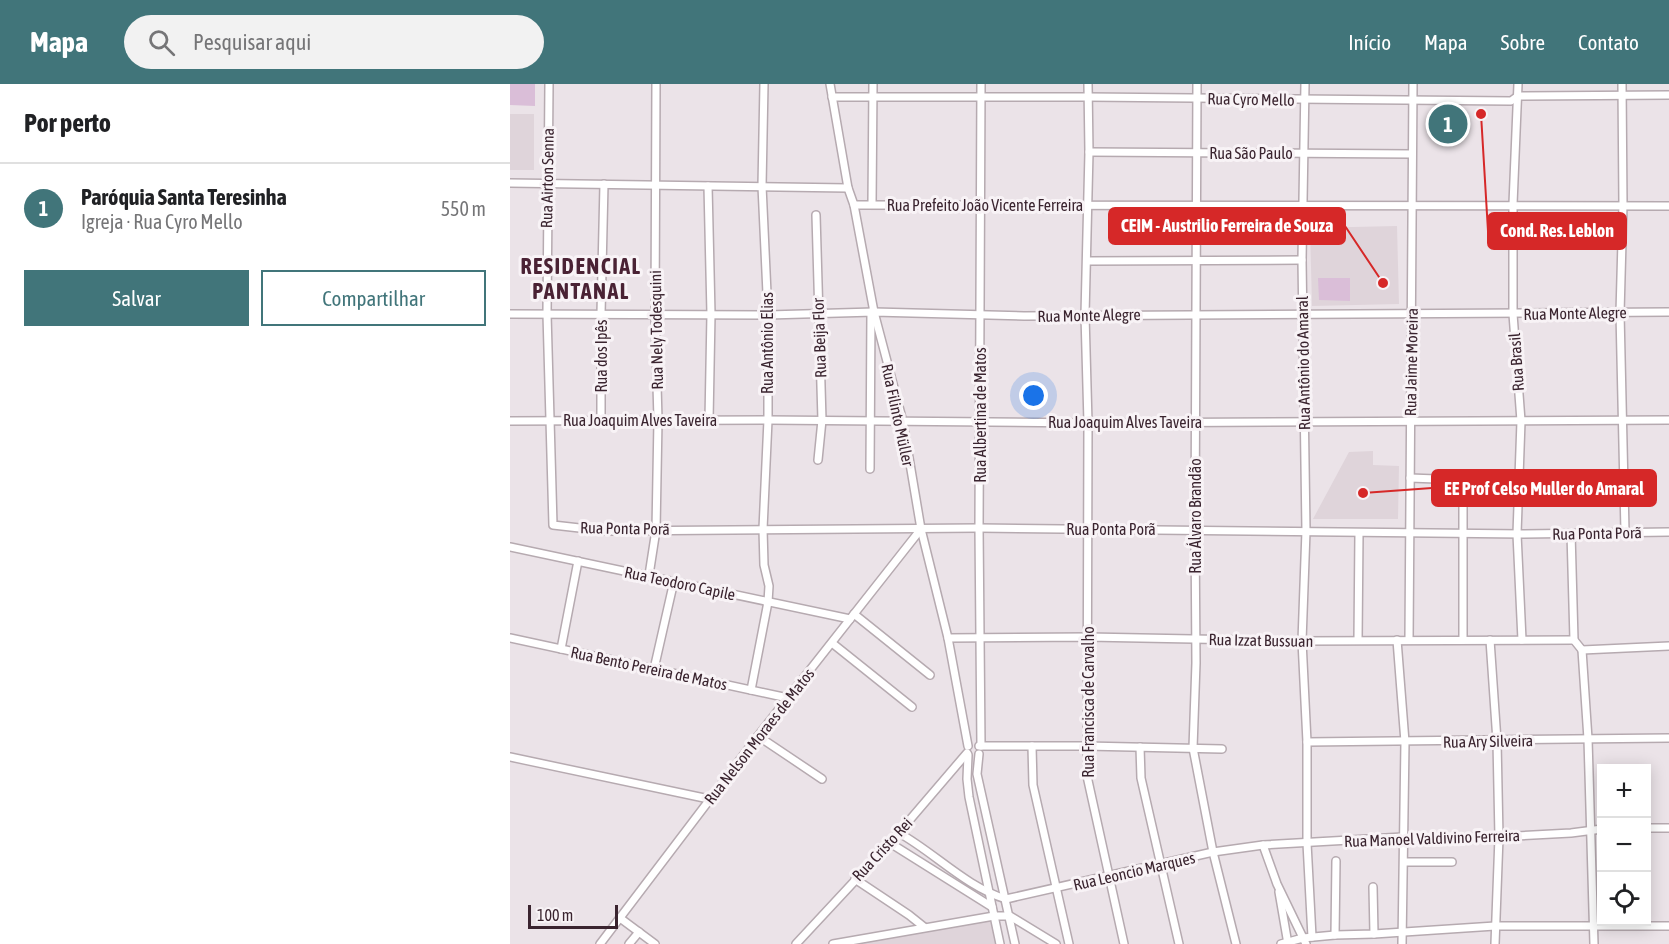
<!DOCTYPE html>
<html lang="pt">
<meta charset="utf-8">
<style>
body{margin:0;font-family:"Asap Condensed",sans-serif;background:#f2f2f2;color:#202124}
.controls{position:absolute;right:18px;bottom:18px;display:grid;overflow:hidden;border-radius:0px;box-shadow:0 3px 15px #0003}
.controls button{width:54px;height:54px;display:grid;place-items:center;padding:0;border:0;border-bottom:2px solid #e0e0e0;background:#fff;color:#202124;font:30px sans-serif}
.scale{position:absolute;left:18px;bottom:15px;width:90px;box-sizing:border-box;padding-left:6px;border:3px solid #3a242f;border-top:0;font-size:16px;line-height:21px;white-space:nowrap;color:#3a242f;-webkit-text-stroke:4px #f8f3f6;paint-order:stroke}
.you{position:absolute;left:524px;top:312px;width:21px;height:21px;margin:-15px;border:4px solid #fff;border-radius:50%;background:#1a73e8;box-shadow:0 0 0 9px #1a73e833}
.badge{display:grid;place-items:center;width:39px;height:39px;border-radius:50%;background:#41757a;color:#fff;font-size:20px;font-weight:700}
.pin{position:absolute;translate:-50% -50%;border:3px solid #fff;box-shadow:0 2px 6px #0006}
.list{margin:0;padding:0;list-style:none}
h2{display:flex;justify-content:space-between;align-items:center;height:78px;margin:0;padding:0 24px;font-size:26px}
h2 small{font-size:20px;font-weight:400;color:#757577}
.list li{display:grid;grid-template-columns:39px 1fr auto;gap:18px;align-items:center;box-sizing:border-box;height:90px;padding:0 24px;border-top:2px solid #e0e0e0}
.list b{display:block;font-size:22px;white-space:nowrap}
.list p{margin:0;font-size:20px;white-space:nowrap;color:#757577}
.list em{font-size:20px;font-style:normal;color:#757577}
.actions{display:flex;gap:12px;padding:18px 24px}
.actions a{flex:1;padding:14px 0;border:2px solid #41757a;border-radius:0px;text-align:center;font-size:21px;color:#41757a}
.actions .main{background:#41757a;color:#fff}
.icon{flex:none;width:33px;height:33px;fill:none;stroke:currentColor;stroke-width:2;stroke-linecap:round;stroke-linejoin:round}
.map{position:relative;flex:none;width:1159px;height:860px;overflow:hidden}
header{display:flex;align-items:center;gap:36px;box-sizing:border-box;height:84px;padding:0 30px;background:#41757a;color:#fff}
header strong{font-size:28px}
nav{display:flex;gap:33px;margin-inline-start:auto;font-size:21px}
.search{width:420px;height:54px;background:#f2f2f2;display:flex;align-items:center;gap:15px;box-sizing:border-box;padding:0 21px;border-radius:33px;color:#757577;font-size:22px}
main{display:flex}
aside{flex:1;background:#fff}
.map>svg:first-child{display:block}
</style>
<header>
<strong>Mapa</strong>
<div class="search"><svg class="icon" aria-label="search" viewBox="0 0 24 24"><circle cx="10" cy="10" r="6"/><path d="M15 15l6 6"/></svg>Pesquisar aqui</div>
<nav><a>Início</a><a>Mapa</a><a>Sobre</a><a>Contato</a></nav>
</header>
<main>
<aside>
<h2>Por perto<small></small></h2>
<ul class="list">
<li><span class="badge">1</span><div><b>Paróquia Santa Teresinha</b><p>Igreja · Rua Cyro Mello</p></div><em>550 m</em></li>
</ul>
<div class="actions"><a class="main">Salvar</a><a>Compartilhar</a></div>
</aside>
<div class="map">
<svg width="1159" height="860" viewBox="0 0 1159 860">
<rect width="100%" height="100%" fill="#ebe3e8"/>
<g fill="#dfd4da">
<rect x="0" y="30" width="24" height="56"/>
<polygon points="887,142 889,220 802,222 800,144"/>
<polygon points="863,367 863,381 889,382 888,435 803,435 839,368"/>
<polygon points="484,832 490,860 324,860"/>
</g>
<g fill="#dabed8">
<polygon points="0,0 25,0 25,22 0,21"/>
<polygon points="808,194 840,194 840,217 809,216"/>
</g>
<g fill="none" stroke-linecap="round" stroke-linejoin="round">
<defs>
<g id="minor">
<polyline points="39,0 37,230 43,441 96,447 469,444 1013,450 1159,448"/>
<polyline points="320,0 338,104 344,121 364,228 393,338 411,445 438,554 458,662"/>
<polyline points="578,0 579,68 575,231 578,339 577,692 614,860"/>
<polyline points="687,0 685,445 686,579 683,664 703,768 726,860"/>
<polyline points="795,0 792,176 796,447 792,557 797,658 797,759 802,853"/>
<polyline points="1008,0 1003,120 1003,230 1011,337 1007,450 1012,556"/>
<polyline points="1112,0 1113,121 1110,229 1115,448"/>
<polyline points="322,13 578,13 1001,17 1008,12 1159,11"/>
<polyline points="579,68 902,70"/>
<polyline points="0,99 338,104"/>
<polyline points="198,102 201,230 199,336"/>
<polyline points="362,120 363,0"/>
<polyline points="344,121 1159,122"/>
<polyline points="306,131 312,336 308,376"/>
<polyline points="578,177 792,176"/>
<polyline points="0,230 258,231 364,228 514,232 1159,228"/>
<polyline points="91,336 91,230 94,100"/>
<polyline points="0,337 258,336 578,339 1159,336"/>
<polyline points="360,385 361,228"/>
<polyline points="900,394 953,396 953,556"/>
<polyline points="1061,449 1064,556 1072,566 1078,655 1084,860"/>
<polyline points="0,463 340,535"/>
<polyline points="139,491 146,446 148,336 145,230 146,0"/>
<polyline points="344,530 420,591"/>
<polyline points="0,554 278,614"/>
<polyline points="438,554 578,553 792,557 1064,556"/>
<polyline points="848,556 849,449"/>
<polyline points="887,556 895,658 892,860"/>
<polyline points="899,556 903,0"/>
<polyline points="980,556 987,657 989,753 985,860"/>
<polyline points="322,559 402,623"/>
<polyline points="51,565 68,477"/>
<polyline points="1072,566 1159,562"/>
<polyline points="144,585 164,497"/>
<polyline points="241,606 258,518 259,502 254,481 253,445 258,336 258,231 252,102 254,0"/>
<polyline points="248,652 312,695"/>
<polyline points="797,658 1159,654"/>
<polyline points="469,662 576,662 712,665"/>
<polyline points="471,662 469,444 471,0"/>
<polyline points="522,662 523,701 559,860"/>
<polyline points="630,663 631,694 669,860"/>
<polyline points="469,670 467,690 505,860"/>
<polyline points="458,671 457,695 459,713 490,860"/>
<polyline points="0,673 199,715"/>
<polyline points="1136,744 1159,744"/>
<path d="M389,749C425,769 456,803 496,815L703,768L753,761L893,753L902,755L989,753L1061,749L1092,745"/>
<polyline points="380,759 482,823"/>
<polyline points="753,761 767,800 796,860"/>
<polyline points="894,778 942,778"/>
<polyline points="345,795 399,831 414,843"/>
<polyline points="863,803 864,850"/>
<polyline points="769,808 778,860"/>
<polyline points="110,834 145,860"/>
<polyline points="825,851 826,777"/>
<polyline points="90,860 248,652 411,445"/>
<polyline points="119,860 129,848"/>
<polyline points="286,860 380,759 457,669"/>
<polyline points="323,860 484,832 500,832 546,860"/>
<polyline points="771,860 793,854 825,851 864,850 985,842 1159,842"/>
</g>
</defs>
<use href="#minor" stroke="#b6aab0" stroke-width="10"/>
<use href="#minor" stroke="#fff" stroke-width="7"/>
</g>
<g text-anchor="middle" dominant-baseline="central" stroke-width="6" stroke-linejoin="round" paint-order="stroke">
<g font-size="16" fill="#3a242f" stroke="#f8f3f6">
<text transform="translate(741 15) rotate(1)">Rua Cyro Mello</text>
<text x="741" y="69">Rua São Paulo</text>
<text transform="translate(37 94) rotate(-89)">Rua Airton Senna</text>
<text x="475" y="121">Rua Prefeito João Vicente Ferreira</text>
<text transform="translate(1065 229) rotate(-1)">Rua Monte Alegre</text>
<text transform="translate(579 231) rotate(-1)">Rua Monte Alegre</text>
<text transform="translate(146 246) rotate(-91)">Rua Nely Todesquini</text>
<text transform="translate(309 254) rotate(-92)">Rua Beija Flor</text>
<text transform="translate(257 259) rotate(-90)">Rua Antônio Elias</text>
<text transform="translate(91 272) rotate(-90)">Rua dos Ipês</text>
<text transform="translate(901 278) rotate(-89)">Rua Jaime Moreira</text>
<text transform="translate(1006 278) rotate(-94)">Rua Brasil</text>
<text transform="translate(793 279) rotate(-91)">Rua Antônio do Amaral</text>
<text transform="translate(388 331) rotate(78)">Rua Filinto Müller</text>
<text transform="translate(470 331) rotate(-90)">Rua Albertina de Matos</text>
<text x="130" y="336">Rua Joaquim Alves Taveira</text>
<text x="615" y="338">Rua Joaquim Alves Taveira</text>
<text transform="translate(685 432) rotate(-90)">Rua Álvaro Brandão</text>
<text transform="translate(115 444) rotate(1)">Rua Ponta Porã</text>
<text x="601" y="445">Rua Ponta Porã</text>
<text transform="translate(1087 449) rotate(-1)">Rua Ponta Porã</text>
<text transform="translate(170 499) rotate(12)">Rua Teodoro Capile</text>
<text transform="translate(751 556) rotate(1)">Rua Izzat Bussuan</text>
<text transform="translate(139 584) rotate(12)">Rua Bento Pereira de Matos</text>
<text transform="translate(578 618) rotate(-90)">Rua Francisca de Carvalho</text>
<text transform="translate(249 652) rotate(-52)">Rua Nelson Moraes de Matos</text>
<text transform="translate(978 657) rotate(-1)">Rua Ary Silveira</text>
<text transform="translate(922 754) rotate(-2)">Rua Manoel Valdivino Ferreira</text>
<text transform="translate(372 765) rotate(-47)">Rua Cristo Rei</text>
<text transform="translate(624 787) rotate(-13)">Rua Leoncio Marques</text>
</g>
<g font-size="22" font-weight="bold" letter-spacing="1.5" fill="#4a2234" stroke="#f8f3f6">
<text x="71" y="182">RESIDENCIAL<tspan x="71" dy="25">PANTANAL</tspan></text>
</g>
</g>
<path fill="none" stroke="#d62828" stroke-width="2" d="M873 199L835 142M971 30L978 147M853 409L922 404"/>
<g fill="#d62828" stroke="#f8f3f6" stroke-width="2">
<circle cx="873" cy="199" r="6"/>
<circle cx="971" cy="30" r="6"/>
<circle cx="853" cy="409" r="6"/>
</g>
<g fill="#d62828" stroke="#d62828" stroke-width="2">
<rect x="599" y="124" width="236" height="36" rx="6"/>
<rect x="978" y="129" width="138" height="36" rx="6"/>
<rect x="922" y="386" width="224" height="36" rx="6"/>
</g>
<g font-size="18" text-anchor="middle" font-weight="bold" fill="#fff">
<text x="717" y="148">CEIM - Austrilio Ferreira de Souza</text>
<text x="1047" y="153">Cond. Res. Leblon</text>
<text x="1034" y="411">EE Prof Celso Muller do Amaral</text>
</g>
</svg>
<div class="controls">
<button>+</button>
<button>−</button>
<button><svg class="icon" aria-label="locate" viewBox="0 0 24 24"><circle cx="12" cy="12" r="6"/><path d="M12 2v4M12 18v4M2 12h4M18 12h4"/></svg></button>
</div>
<div class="scale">100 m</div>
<div class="you"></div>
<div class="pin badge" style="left:938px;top:40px">1</div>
</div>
</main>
